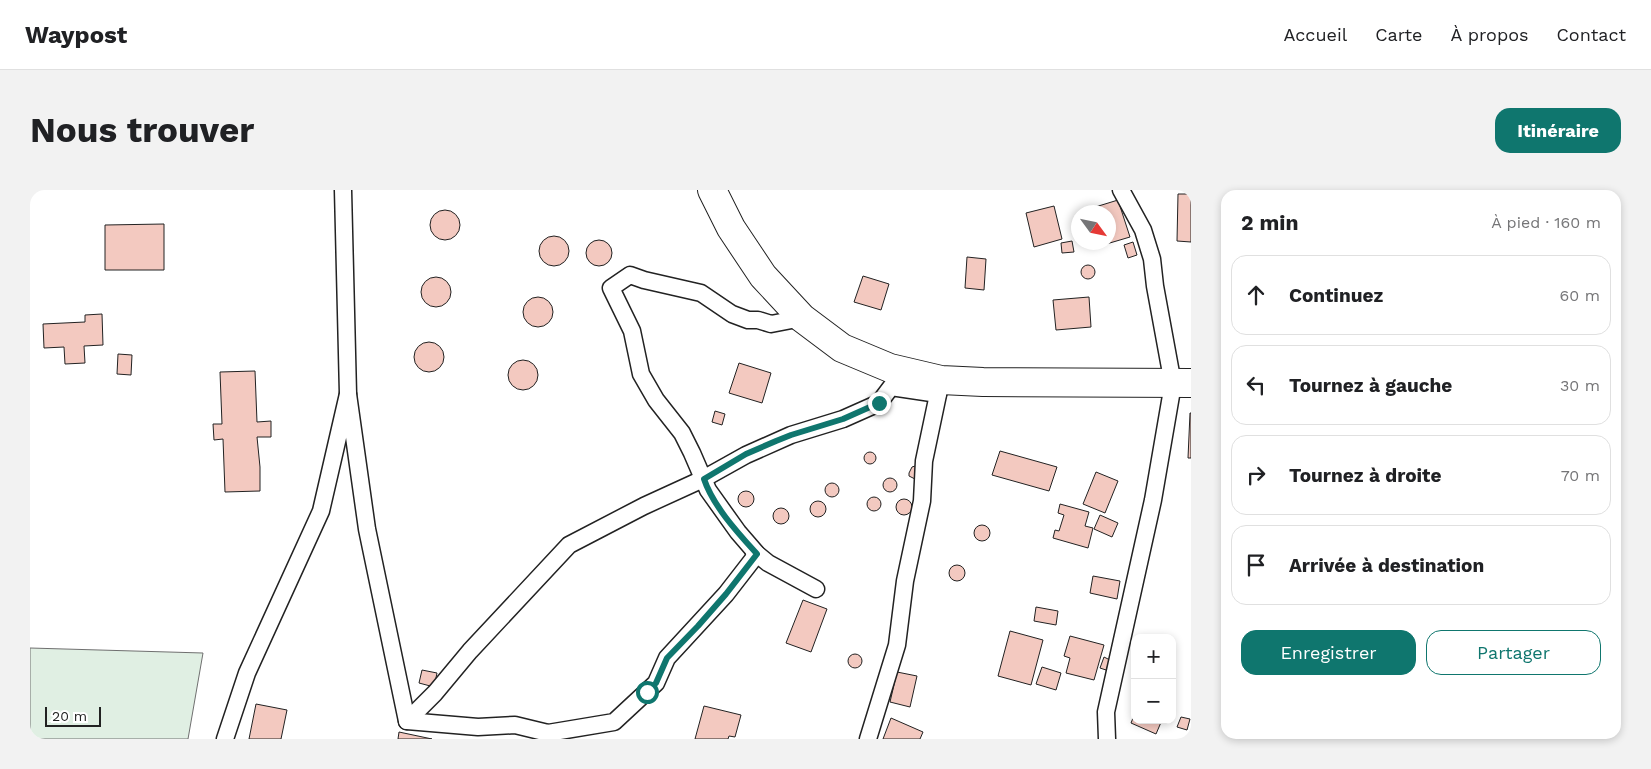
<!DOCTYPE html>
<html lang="fr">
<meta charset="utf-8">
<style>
body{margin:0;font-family:"Work Sans",sans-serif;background:#f2f2f2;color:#202124}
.controls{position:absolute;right:15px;bottom:15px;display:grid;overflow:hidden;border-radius:10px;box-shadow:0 2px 8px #0003}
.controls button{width:45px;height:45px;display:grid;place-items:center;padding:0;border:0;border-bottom:1px solid #e0e0e0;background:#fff;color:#202124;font:25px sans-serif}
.compass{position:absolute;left:1041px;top:15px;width:45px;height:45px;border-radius:50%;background:#fff;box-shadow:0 2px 8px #0003;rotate:123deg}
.scale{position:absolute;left:15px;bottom:12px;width:56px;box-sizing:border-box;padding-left:5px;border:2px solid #222;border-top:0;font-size:14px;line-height:18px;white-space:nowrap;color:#222;-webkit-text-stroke:4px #fff;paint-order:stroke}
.stop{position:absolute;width:15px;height:15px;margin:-11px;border:4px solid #0f766e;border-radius:50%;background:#fff}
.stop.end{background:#0f766e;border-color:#fff;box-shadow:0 1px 5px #0008}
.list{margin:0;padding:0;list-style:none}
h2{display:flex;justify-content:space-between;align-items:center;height:65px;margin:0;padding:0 20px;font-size:21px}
h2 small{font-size:16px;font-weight:400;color:#757577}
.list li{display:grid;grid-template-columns:32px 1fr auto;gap:15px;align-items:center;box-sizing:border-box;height:80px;margin:0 10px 10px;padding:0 10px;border:1px solid #e0e0e0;border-radius:15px}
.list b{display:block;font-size:19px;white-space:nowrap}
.list em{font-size:16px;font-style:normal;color:#757577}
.actions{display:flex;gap:10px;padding:15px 20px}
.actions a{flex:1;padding:11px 0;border:1px solid #0f766e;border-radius:15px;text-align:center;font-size:18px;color:#0f766e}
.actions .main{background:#0f766e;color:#fff}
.icon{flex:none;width:28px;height:28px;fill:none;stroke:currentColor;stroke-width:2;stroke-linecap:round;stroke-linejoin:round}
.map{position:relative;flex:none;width:1161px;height:549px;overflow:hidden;border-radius:15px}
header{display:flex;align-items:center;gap:30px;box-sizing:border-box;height:70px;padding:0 25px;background:#fff;border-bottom:1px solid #e0e0e0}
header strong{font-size:24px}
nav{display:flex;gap:28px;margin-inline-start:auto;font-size:18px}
.intro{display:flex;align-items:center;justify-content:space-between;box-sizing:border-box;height:120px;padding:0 30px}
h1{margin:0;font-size:35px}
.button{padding:12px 22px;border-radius:15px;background:#0f766e;color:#fff;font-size:18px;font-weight:700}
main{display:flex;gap:30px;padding:0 30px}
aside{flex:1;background:#fff;border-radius:15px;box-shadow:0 2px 8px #0003}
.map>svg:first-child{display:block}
</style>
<header>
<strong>Waypost</strong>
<nav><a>Accueil</a><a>Carte</a><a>À propos</a><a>Contact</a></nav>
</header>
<div class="intro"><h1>Nous trouver</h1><a class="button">Itinéraire</a></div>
<main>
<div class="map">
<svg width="1161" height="549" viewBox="0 0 1161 549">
<rect width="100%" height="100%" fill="#fff"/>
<polygon fill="#e0efe3" stroke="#6f6f6f" points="0,458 173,463 158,549 0,549"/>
<g fill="#f3c9c0" stroke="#222">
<polygon points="1148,4 1161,4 1161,52 1147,51"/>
<polygon points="1088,10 1100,47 1073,55 1073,52 1078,52 1078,22 1049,22"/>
<polygon points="1024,16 1032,49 1004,57 996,23"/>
<circle cx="415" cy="35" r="15"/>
<polygon points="134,34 134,80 75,80 75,35"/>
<circle cx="524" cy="61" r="15"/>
<circle cx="569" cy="63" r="13"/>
<polygon points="1042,51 1044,62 1032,63 1031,53"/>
<polygon points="1103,52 1107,65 1098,68 1094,55"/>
<polygon points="937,67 956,69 954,100 935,98"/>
<circle cx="1058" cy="82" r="7"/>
<polygon points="833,86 859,94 851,120 824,112"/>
<circle cx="406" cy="102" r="15"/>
<circle cx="508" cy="122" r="15"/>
<polygon points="1059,107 1061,137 1026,140 1023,110"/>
<polygon points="72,124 73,155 54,156 55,173 35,174 34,157 14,158 13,134 55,132 55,125"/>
<circle cx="399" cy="167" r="15"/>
<polygon points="88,164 102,165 101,185 87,184"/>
<circle cx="493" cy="185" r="15"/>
<polygon points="709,173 741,183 732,213 699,203"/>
<polygon points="225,181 227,232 241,231 241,247 227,247 230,277 230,301 195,302 193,249 184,250 183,234 192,234 190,182"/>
<polygon points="685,221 695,224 692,235 682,232"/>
<polygon points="1160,223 1161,223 1161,268 1158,268"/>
<polygon points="970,261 1027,277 1019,301 962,285"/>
<circle cx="840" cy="268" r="6"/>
<polygon points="885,276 889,278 885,289 879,286 879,283 882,277"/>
<polygon points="1066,282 1088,291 1075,323 1053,314"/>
<circle cx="860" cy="295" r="7"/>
<circle cx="802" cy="300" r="7"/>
<circle cx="716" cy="309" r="8"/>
<circle cx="844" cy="314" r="7"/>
<circle cx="874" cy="317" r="8"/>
<circle cx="788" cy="319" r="8"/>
<polygon points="1030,314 1059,322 1055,336 1063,338 1058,358 1023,348 1025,340 1029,341 1034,325 1028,323"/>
<circle cx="751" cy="326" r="8"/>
<polygon points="1070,325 1088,333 1082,347 1064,339"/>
<circle cx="952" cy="343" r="8"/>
<circle cx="927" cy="383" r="8"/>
<polygon points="1063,386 1090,391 1087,409 1060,403"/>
<polygon points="773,410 797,419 781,462 756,453"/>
<polygon points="1006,417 1028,421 1026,435 1004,431"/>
<polygon points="980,441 1013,450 1001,495 968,486"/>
<polygon points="1040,446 1074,455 1064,490 1036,483 1040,468 1034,466"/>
<circle cx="825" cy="471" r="7"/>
<polygon points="1074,467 1080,470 1076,480 1070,478"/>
<polygon points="1012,477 1031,483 1026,500 1006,494"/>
<polygon points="392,480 407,483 404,497 389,493"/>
<polygon points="867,482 887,486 880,517 860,512"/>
<polygon points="226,514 257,520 251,549 219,549"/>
<polygon points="674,516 711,525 705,547 699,546 698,549 665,549"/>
<polygon points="1105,523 1105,530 1132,530 1126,544 1101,533"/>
<polygon points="1151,527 1160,529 1157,540 1147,537"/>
<polygon points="861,528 893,542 890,549 853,549"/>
<polygon points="369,542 402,549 368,549"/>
</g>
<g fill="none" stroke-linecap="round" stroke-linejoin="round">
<defs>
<g id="minor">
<polyline points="772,128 741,134 728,130 718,130 702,124 671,103 614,90 600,85 581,98 602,141 611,184 626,210 652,243 662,263 678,300 708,342 727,364 738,373 786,399"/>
<polyline points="318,204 337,339 377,531 448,537 485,535 518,543 584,532 626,493 637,468 696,404 727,364 724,364"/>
<polyline points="377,531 405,503 440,461 539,355 614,316 673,289 716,265 761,245 813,229 849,213 861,197 908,204"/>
<polyline points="195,549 217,483 291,321 318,204 313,0"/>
<polyline points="838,549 867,455 875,391 892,311 894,271 910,195"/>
<polyline points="1077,549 1076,522 1123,310 1143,194 1125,96 1122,69 1113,40 1091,0"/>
</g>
<polyline id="trunk" points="682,0 701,38 733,86 772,128 812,158 860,178 911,190 953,192 1161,193"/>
</defs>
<use href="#minor" stroke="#222" stroke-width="19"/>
<use href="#trunk" stroke="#222" stroke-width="30"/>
<use href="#minor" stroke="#fff" stroke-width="16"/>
<use href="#trunk" stroke="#fff" stroke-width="28"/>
</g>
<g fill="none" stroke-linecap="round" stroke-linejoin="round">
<path stroke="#0f766e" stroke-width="6" d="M617,502L626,493L637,468L668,436L696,404L727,364C708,343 683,316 674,289L716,264L746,251L761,245L813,229L849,213"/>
</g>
</svg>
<div class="controls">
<button>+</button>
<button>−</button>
</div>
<svg class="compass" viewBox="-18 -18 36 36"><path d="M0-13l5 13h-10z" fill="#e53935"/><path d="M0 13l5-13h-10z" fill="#757577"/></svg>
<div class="scale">20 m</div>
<div class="stop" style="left:617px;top:502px"></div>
<div class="stop end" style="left:849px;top:213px"></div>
</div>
<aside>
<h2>2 min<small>À pied · 160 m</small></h2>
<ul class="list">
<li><svg class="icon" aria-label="ahead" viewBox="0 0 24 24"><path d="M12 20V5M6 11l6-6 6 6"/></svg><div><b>Continuez</b></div><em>60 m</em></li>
<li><svg class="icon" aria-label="left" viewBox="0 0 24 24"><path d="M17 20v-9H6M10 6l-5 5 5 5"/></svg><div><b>Tournez à gauche</b></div><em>30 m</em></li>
<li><svg class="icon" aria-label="right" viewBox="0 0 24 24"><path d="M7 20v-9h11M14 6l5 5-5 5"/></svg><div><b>Tournez à droite</b></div><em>70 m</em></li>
<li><svg class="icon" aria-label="arrive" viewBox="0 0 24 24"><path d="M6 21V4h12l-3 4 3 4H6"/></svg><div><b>Arrivée à destination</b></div></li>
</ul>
<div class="actions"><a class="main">Enregistrer</a><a>Partager</a></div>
</aside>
</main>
